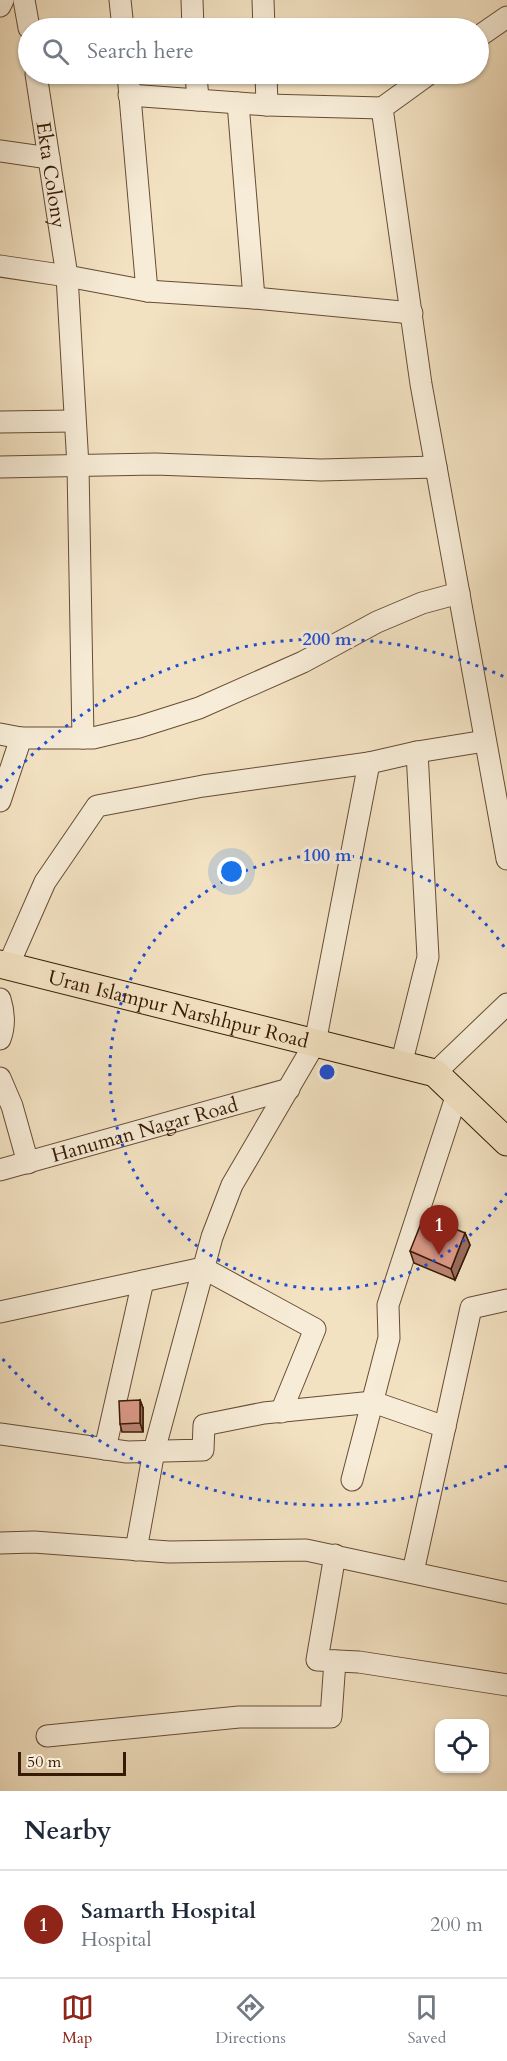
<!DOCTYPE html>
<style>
body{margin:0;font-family:Cardo,serif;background:#f6f6f7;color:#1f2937}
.controls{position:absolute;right:18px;bottom:18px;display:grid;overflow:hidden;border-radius:12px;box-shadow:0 2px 4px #0004}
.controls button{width:54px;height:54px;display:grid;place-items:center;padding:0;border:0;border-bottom:2px solid #e0e1e3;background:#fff;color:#1f2937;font:30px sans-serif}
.scale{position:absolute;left:18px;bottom:15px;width:108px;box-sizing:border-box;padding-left:6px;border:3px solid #371a04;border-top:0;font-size:16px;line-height:21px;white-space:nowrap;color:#371a04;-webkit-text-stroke:4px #f7ecd7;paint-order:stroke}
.you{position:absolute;left:232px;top:872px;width:21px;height:21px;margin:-15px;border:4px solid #fff;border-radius:50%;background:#1a73e8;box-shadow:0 0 0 9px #1a73e833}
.badge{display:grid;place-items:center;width:39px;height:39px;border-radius:50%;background:#8f2418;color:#fff;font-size:20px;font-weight:700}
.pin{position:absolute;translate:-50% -50px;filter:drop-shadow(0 2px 3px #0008)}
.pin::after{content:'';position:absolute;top:32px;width:21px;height:18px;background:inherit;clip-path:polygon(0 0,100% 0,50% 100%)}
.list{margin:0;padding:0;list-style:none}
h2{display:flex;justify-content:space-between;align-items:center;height:78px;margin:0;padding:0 24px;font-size:26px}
h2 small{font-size:20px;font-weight:400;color:#747a83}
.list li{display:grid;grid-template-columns:39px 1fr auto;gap:18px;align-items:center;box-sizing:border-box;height:108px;padding:0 24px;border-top:2px solid #e0e1e3}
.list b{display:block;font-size:22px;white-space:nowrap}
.list p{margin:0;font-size:20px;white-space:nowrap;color:#747a83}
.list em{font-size:20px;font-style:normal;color:#747a83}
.icon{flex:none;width:33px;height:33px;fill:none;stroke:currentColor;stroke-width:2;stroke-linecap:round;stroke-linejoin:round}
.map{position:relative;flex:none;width:507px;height:1791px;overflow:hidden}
.search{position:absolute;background:#fff;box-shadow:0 2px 4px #0004;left:18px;right:18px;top:18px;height:66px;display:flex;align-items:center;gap:15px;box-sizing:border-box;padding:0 21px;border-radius:33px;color:#747a83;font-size:22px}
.sheet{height:186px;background:#fff}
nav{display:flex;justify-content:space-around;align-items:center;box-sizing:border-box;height:84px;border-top:2px solid #e0e1e3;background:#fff;font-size:16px;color:#747a83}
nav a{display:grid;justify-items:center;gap:3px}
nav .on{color:#8f2418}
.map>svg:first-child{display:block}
</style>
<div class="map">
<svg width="507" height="1791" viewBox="0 0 507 1791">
<rect width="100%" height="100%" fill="#f3e2c2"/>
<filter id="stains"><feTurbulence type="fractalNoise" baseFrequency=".00333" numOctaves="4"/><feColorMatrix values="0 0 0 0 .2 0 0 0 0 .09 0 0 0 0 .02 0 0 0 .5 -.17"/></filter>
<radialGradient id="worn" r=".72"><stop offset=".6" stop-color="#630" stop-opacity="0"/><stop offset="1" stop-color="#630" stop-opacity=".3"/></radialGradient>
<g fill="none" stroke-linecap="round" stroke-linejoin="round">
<defs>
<g id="minor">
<polyline points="24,0 29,28"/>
<polyline points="120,0 123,28"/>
<polyline points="192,0 193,28"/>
<polyline points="263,0 264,28"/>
<polyline points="0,6 3,0"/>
<polyline points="478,37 507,17"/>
<path id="s1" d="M36,74L67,276L78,466L83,738"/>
<polyline points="128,74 147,291"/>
<polyline points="196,74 198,100"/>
<polyline points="266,74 267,105"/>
<polyline points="429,74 382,108 421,384 507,859"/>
<polyline points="129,95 267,105 382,108"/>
<polyline points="238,103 254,298"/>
<polyline points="0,151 49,158"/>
<polyline points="0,266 67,276 147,291 254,298 412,313"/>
<polyline points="0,422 74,421"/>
<polyline points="0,467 155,464 321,470 436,467"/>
<polyline points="0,734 21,738"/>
<polyline points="0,801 21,738 93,738 139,727 199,708 303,662 377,622 422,603 459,593"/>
<polyline points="8,966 45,882 97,806 203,786 369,763 417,752 485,741"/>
<path d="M0,999C4,1012 5,1026 0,1039"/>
<polyline points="401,1065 428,957 417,752"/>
<polyline points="435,1073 507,1004"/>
<polyline points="0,1078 12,1106 28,1163"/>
<path id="s2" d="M0,1170L289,1089"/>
<polyline points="0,1312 203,1268 315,1329 281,1412"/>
<polyline points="0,1434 127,1452 203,1450 204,1425 264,1413 373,1402 445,1427"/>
<polyline points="105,1449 143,1281"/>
<polyline points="352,1480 389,1338 388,1305 457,1094"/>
<polyline points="0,1543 34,1542 169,1552 306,1550 507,1593"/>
<polyline points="136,1550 154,1451 212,1237 232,1185 315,1043 369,763"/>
<polyline points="335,1555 317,1660 359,1662 507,1685"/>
<polyline points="413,1572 471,1308 507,1300"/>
<polyline points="47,1736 239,1717 331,1717 335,1661"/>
</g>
<g id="major">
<path id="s3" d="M0,964L435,1073L507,1142"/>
</g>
</defs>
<use href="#minor" stroke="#664c34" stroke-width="23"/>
<use href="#major" stroke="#371a04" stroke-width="29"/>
<use href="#minor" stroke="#f7ecd7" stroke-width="21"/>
<use href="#major" stroke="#f3e2c2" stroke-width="27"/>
</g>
<g fill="#bc8474" stroke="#371a04" stroke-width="1.5">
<polygon points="465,1233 470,1245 455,1280 414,1263 410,1251"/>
<polygon points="140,1400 143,1408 143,1432 122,1432 120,1424"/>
</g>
<g fill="#996b5e" stroke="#371a04" stroke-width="1.5">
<polygon points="465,1233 470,1245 455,1280 451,1269"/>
<polygon points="140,1400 143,1408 143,1432 140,1423"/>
</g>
<g fill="#db9987" stroke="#371a04" stroke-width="1.5">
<polygon points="424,1216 465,1233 451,1269 410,1251"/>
<polygon points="140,1400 140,1423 120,1424 119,1401"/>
</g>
<g fill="none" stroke="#1d4ed8" stroke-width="3" stroke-dasharray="3 6">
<path d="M507 1193A217 217 0 1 1 507 951"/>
<path d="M507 1466A433 433 0 0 1 0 1356M0 788A433 433 0 0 1 507 678"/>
</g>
<g text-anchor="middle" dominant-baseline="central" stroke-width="6" stroke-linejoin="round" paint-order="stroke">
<g font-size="20" fill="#371a04" stroke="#f7ecd7">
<text stroke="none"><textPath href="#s1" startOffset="102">Ekta Colony</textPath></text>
<text stroke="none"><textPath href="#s3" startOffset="184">Uran Islampur Narshhpur Road</textPath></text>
<text stroke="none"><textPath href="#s2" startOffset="150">Hanuman Nagar Road</textPath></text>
</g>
</g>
<circle cx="327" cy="1072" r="9" fill="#1d4ed8" stroke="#f7ecd7" stroke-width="3"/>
<g font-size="18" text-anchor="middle" font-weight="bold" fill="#1d4ed8" stroke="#f7ecd7" stroke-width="6" stroke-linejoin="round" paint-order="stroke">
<text x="327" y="645">200 m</text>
<text x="327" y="861">100 m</text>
</g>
<rect width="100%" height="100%" filter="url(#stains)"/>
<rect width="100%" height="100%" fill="url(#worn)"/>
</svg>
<div class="controls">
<button><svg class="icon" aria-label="locate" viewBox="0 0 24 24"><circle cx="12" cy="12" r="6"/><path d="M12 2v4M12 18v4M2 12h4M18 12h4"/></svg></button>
</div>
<div class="scale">50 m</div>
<div class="you"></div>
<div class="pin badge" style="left:439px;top:1255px">1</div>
<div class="search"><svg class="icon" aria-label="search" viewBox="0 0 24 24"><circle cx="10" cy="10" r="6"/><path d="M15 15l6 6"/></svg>Search here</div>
</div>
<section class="sheet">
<h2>Nearby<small></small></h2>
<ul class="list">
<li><span class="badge">1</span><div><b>Samarth Hospital</b><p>Hospital</p></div><em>200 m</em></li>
</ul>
</section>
<nav>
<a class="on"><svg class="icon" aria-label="map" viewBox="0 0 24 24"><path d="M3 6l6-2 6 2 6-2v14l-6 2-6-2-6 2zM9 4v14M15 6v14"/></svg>Map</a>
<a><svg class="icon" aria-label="directions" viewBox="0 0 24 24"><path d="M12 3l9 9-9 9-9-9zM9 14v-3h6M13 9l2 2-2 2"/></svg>Directions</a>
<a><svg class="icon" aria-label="saved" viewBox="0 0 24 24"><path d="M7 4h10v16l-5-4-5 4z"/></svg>Saved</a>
</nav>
